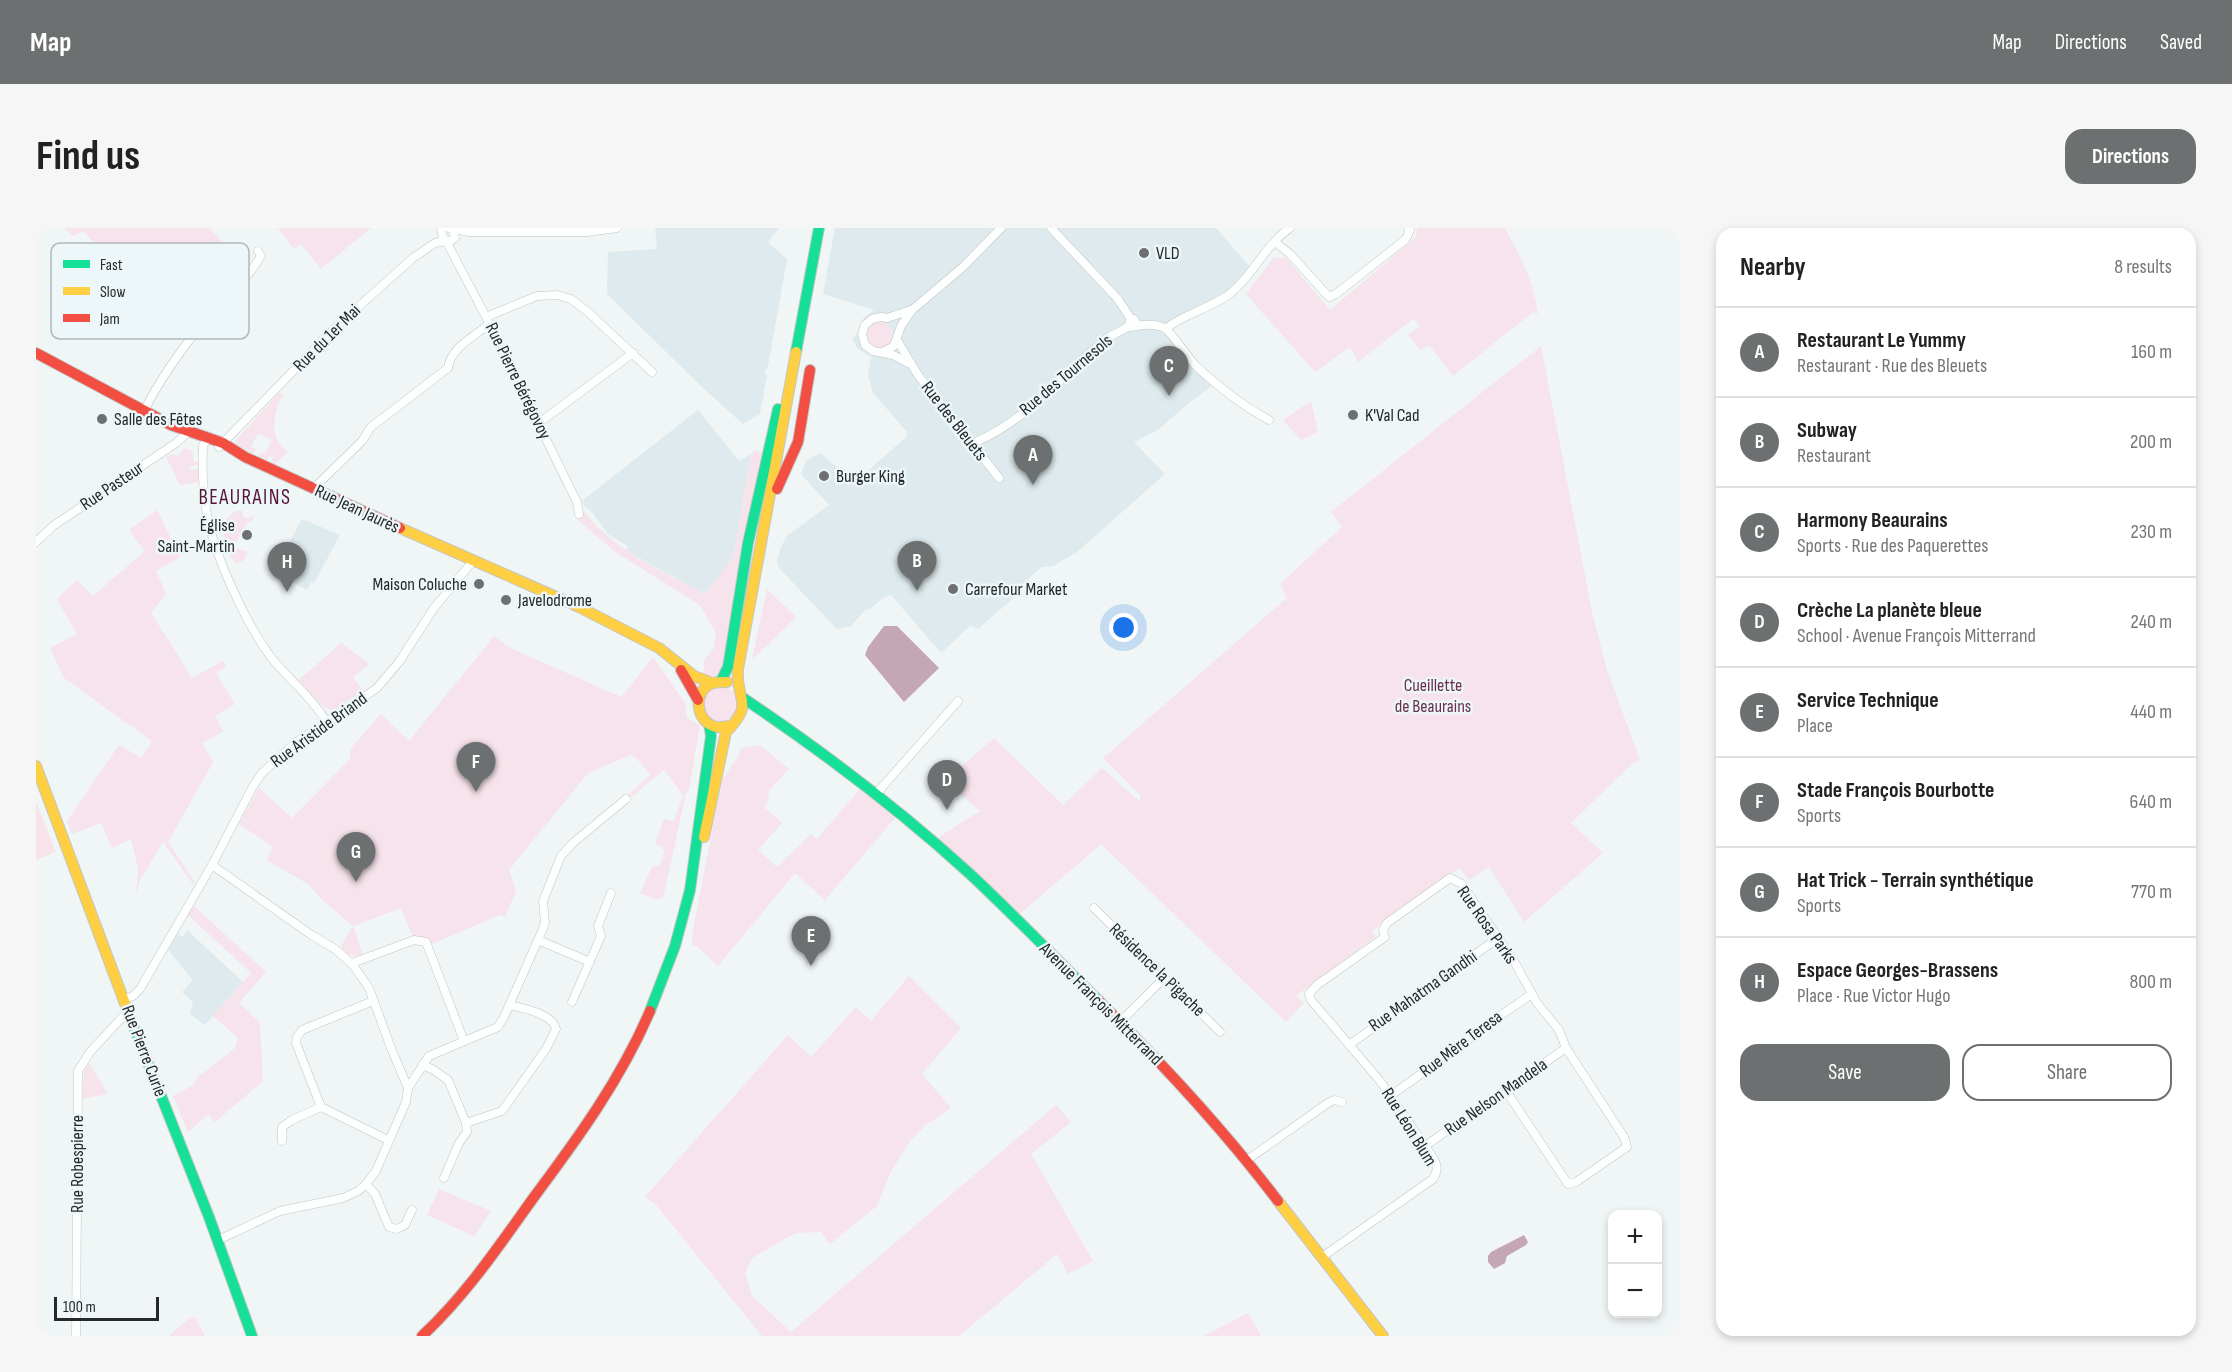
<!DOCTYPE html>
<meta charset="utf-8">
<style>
body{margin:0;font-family:"Sofia Sans Condensed",sans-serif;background:#f6f6f6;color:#222}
.controls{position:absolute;right:18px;bottom:18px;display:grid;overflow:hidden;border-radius:12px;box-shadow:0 3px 9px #0003}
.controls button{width:54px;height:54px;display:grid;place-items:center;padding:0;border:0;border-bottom:2px solid #e0e0e0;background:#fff;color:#222;font:30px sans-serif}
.scale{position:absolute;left:18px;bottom:15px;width:105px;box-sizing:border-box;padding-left:6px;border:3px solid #26292a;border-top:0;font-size:16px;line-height:21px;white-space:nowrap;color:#26292a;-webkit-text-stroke:4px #edf6f9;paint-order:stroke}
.you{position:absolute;left:1088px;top:400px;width:21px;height:21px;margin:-15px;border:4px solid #fff;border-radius:50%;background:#1a73e8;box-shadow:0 0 0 9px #1a73e833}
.badge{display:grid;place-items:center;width:39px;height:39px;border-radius:50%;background:#6d7071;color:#fff;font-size:20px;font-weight:700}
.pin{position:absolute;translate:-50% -50px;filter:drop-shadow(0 2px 3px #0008)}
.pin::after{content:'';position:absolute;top:32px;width:21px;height:18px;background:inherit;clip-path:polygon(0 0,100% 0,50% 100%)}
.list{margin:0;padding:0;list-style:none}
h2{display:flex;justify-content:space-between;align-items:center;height:78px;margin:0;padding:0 24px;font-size:26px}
h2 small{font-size:20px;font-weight:400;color:#767676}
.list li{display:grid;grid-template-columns:39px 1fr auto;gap:18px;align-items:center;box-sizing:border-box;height:90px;padding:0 24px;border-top:2px solid #e0e0e0}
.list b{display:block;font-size:22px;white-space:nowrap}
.list p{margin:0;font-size:20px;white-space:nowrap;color:#767676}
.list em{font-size:20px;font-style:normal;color:#767676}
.actions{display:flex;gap:12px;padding:18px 24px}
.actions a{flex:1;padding:14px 0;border:2px solid #6d7071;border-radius:18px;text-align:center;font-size:21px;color:#6d7071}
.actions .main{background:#6d7071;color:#fff}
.map{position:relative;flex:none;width:1644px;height:1108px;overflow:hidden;border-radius:18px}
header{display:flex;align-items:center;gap:36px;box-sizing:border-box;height:84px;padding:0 30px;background:#6d7071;color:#fff}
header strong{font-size:28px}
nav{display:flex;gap:33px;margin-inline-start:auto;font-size:21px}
.intro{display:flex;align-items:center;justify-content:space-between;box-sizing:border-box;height:144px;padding:0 36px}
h1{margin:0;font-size:42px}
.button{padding:15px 27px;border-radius:18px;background:#6d7071;color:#fff;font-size:21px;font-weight:700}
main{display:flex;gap:36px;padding:0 36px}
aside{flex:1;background:#fff;border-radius:18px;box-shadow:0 3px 9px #0003}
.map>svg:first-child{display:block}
</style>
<header>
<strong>Map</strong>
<nav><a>Map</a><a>Directions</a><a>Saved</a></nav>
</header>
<div class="intro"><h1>Find us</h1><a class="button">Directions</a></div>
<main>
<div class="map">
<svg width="1644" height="1108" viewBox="0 0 1644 1108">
<rect width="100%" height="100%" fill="#f0f5f6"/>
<g fill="#deeaed">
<polygon points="619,0 743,0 732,14 751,31 732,138 728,144 731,147 724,186 707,196 668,161 571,66 572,24 621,21"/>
<polygon points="799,0 1180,0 1216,41 1195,64 1131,101 1177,157 1153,175 1123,201 1098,214 1129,246 1041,324 1017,338 1006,339 988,354 983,365 942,401 934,398 905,425 855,367 846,371 833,382 830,381 815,398 801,401 743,340 741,334 745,319 751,308 793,277 765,246 770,233 784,225 802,240 824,250 870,209 871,204 837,165 832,148 835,129 821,120 816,110 820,107 827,91 838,82 787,66"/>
<polygon points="662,182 703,233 715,226 699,321 694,334 669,366 617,338 590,322 592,318 572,306 555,283 547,277 547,272"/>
<polygon points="266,291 304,307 278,355 275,354 271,362 234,342 239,332 243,334"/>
<polygon points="151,702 207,754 169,797 154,786 157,774 146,764 157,752 132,722 142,706 147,709"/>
</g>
<g fill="#f6e3eb">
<polygon points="28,0 173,0 193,21 174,41 166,32 126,74 138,85 135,85 125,75 117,83 80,37 47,3 37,8"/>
<polygon points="242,0 335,0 285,41 265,16 258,21"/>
<path d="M1381,0H1469C1485,30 1497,52 1502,86L1497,84L1417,148L1393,117L1384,122L1372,106L1384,98L1377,91L1322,134L1314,119L1279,144L1210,66L1238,29L1250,30L1294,82L1380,9Z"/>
<circle cx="844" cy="107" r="13"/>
<polygon points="1505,118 1556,384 1571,442 1604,532 1597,535 1535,595 1567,625 1488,694 1453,639 1433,652 1423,640 1336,703 1339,709 1260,768 1268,775 1250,794 1065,616 979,690 898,614 909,605 944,583 909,553 958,510 1027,577 1066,540 1104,574 1104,567 1067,530 1251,370 1244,356 1306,299 1295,284"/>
<path d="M244,164L247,167C240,177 236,197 240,209C242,215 247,219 252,224L239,236L235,234L237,229L233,228L231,232L222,228L225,224L229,226L236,212L222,205L215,219L220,221L218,226L202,218L199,213Z"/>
<polygon points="1275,173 1282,204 1265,212 1247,192"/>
<polygon points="149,220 156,223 158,234 162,234 162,237 153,239 155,243 163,239 164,254 144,257 130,229 135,226 142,228"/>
<path d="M719,222L729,225L689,436L680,450L663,448L669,442L667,434L678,420L680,405L664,377L579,324L542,292L543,286L548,283C578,323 626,343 669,366L694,334L699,321L715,226Z"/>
<polygon points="121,282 144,329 120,343 130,366 115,385 156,450 187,433 190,439 180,445 199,476 179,488 187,503 166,515 177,534 132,614 159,654 157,656 127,614 104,652 100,666 102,640 95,611 76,620 65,595 36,606 31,593 83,517 105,530 116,513 28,450 14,420 41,406 21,371 41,352 57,368 109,323 93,302"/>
<path d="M200,283H207V289L212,291L215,288L218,290L214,294L212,293L201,313H198L196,316L202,321L212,324L208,332L201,335C194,331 193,325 190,318C185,303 186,291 200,283Z"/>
<polygon points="731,361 760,389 716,432"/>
<path d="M458,408L472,419L585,469L617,429L649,475L651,490L664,497L653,562L650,565L627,670L620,671L604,665L617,637L623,639L629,623L619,615L628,591L638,593L647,567L628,542L594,570L592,567L614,547L603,533L595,527L552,545L473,642L480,663L469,689L464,687L391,718L378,712L365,680L317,698L327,726C318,730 309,727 305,718L317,698L284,670L272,656L231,632L237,619L203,596L223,560L256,590L314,531L315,520L345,486L373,513Z"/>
<polygon points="305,415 334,436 317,449 327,463 297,482 289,480 263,452"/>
<circle cx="685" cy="477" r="18"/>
<polygon points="724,517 753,541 733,562 732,573 729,580 746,595 722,622 741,639 775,606 781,611 824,561 859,590 789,672 759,645 682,738 663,720 656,716 657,702 686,552 703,527 705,520"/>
<polygon points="0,574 20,624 0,632"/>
<polygon points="158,678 230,744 203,775 224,795 227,853 179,894 172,887 152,904 137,868 157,857 161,850 199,820 202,810 177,788 215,745 152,687"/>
<polygon points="873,748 925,800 886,846 915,880 890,897 875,912 855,943 841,978 794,1016 785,1004 759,1005 716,1030 709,1045 716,1068 755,1104 1020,877 1035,894 995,926 1057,1033 1032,1046 1021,1026 923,1108 726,1108 620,977 609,969 752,807 775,829 820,779 835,793"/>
<polygon points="53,835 72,866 46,871 48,845"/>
<polygon points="403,961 455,983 438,1008 391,987"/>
<polygon points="1212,1085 1225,1108 1168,1108"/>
<polygon points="156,1088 160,1091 169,1108 133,1108"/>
</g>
<g fill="#c5a7b4">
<polygon points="848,398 861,398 903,440 868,474 829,427 832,419"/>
<polygon points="1488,1007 1492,1014 1490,1017 1471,1028 1469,1035 1458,1041 1452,1034 1452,1028 1455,1024"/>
</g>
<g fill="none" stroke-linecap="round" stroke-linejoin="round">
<defs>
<g id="street">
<polyline points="405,0 407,10 413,14 419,10 417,2"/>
<polyline points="413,0 433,4 552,4 581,0"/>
<polyline points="1015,0 1081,70 1095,91"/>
<polyline points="410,13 450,89 541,274 543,286"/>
<polyline points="1239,14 1254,26 1293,69 1300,66 1370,11 1374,2 1372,0"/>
<polyline points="450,89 501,68 521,67 535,71 552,84 616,144"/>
<path d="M1101,96L1098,91H1095L1093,95L1095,99C1104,97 1120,94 1130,101C1137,107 1151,128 1159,137C1181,158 1207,178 1233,192"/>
<path d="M1130,101C1145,87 1176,80 1195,65C1218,46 1229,17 1254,0"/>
<polyline points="861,112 882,147 963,250"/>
<polyline points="847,124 858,118 865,98 876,82 927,39 965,0"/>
<polyline points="872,135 857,127 837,123 829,117 826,106 829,97 836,91 845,89 851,90 875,82"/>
<path d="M108,183C122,155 145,121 165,98C185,75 209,55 225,28L222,23"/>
<polyline points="502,195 507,192 597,125"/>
<path d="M171,211L167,218C166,242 167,268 172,291C180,331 210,395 234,428C251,450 276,469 290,493"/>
<path d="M935,216C988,195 1024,150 1066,114C1074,107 1085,104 1094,97"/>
<polyline points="183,219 302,97 377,30 399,15 409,13"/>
<path d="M277,261L326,213L335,199L412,140C415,119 438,109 453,96"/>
<polyline points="0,314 17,298 140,215 152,204"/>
<polyline points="840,566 922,473"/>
<polyline points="176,637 274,706 299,721 317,737 333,760 355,820 372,860"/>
<polyline points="1058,680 1184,804"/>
<polyline points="502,712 554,734"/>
<polyline points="317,737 319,734 378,712 390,714 428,813"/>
<polyline points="88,771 97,768 104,761 176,637 216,560 226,545 259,515 341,460 363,434 398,380 437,333"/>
<polyline points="337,773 266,802 261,809 260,815 285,879 352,912"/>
<polyline points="536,774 565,708 562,698 575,665"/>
<polyline points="1084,794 1128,750"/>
<polyline points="1313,817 1462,710"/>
<polyline points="386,837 396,841 412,852 430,895 431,904 423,915 408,950"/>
<polyline points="1354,868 1430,814 1440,804 1496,766"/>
<path d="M430,895L466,883L510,821L520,801C516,785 488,781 474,777"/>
<polyline points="246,913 246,899 256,892 285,879"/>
<polyline points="1389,918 1530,820"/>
<polyline points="1211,932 1292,875 1298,872 1306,874"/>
<polyline points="330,956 339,966 353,999 361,1001 369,997 376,982"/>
<polyline points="182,1012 244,983 307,970 322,963 330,956 340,943 370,874 372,860 393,828 462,799 468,789 506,703 509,695 507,673 525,628 538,614 590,571"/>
<path d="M1286,1029L1397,951C1403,942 1401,936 1396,928L1344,853L1275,772L1273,766L1281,757L1349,709L1347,702L1351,695L1414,650L1426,656L1479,735L1501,775L1523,802L1530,820L1588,909L1591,919L1540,954L1532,956L1470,863"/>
<polyline points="40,1108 42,843 54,824 92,783"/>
</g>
<g id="fast">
<polyline points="760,124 783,0"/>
<polyline points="685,453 692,439 712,315 742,181"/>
<path d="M707,470C786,523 863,581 934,646C978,687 1020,731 1063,773"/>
<polyline points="614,783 639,718 654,662 675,508 673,496"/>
<polyline points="97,797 173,989 216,1108"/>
</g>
<g id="slow">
<polyline points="364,300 543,379 623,420 658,448 676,455"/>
<path d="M691,454C687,454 681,454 677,455C656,462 659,494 680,499C684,500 689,498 694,498"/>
<polyline points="0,538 97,797"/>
<path d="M668,609L690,504C720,474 699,473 702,441L760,124"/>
<polyline points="1242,973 1347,1108"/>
</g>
<g id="jam">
<polyline points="0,125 135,197 187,215 209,229 364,300"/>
<polyline points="741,261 762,214 774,142"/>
<polyline points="645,442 662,472"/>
<path d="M1063,773C1127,836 1188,902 1242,973"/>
<path d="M386,1108C430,1067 463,1018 498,969C542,910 585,851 614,783"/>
</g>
</defs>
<use href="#street" stroke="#c2c5c6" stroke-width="9"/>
<use href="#fast" stroke="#c2c5c6" stroke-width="12"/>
<use href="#slow" stroke="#c2c5c6" stroke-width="12"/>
<use href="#jam" stroke="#c2c5c6" stroke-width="12"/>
<use href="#street" stroke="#fdfefe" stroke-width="8"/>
<use href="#fast" stroke="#16e098" stroke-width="10"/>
<use href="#slow" stroke="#ffcf43" stroke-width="10"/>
<use href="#jam" stroke="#f24e42" stroke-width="10"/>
</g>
<g fill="#6d7071" stroke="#edf6f9" stroke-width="2">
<circle cx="1108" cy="25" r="6"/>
<circle cx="1317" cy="187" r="6"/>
<circle cx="66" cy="191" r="6"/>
<circle cx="788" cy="248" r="6"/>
<circle cx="211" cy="307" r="6"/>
<circle cx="443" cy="356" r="6"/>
<circle cx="917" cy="361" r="6"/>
<circle cx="470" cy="372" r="6"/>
</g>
<g text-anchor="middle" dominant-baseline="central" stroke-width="5" stroke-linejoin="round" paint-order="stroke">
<g font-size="18" fill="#26292a" stroke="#edf6f9" text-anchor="start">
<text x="1120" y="25">VLD</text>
<text x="1329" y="187">K'Val Cad</text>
<text x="78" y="191">Salle des Fêtes</text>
<text x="800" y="248">Burger King</text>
<text x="199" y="297" text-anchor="end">Église<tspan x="199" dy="21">Saint-Martin</tspan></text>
<text x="431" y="356" text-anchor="end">Maison Coluche</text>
<text x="929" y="361">Carrefour Market</text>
<text x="482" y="372">Javelodrome</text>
</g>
<g font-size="18" fill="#26292a" stroke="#edf6f9">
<text transform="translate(291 110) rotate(-45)">Rue du 1er Mai</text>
<text transform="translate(1030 147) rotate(-40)">Rue des Tournesols</text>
<text transform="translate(482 153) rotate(64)">Rue Pierre Bérégovoy</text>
<text transform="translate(918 193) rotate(52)">Rue des Bleuets</text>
<text transform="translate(76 258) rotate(-34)">Rue Pasteur</text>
<text transform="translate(321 281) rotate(25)">Rue Jean Jaurès</text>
<text transform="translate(283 502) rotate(-36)">Rue Aristide Briand</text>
<text transform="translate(1451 697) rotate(55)">Rue Rosa Parks</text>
<text transform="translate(1121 742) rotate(44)">Résidence la Pigache</text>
<text transform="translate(1387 763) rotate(-35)">Rue Mahatma Gandhi</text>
<text transform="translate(1065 776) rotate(45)">Avenue François Mitterrand</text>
<text transform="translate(1425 816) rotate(-37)">Rue Mère Teresa</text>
<text transform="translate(108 823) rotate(69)">Rue Pierre Curie</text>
<text transform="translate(1460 869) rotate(-35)">Rue Nelson Mandela</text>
<text transform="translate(1373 899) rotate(58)">Rue Léon Blum</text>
<text transform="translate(41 936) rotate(-90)">Rue Robespierre</text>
</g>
<g font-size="18" fill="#6b314a" stroke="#edf6f9">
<text x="1397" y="457">Cueillette<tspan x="1397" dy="21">de Beaurains</tspan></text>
</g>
<g font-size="21" letter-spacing="1.5" fill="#561534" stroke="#edf6f9">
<text x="209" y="269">BEAURAINS</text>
</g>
</g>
<rect x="15" y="15" width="198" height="96" rx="9" fill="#edf6f9" stroke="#b1b8bb" stroke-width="1.5"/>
<rect x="27" y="32" width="27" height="8" fill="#16e098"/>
<rect x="27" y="59" width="27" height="8" fill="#ffcf43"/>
<rect x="27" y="86" width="27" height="8" fill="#f24e42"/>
<g font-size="16" fill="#26292a">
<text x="64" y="42">Fast</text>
<text x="64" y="69">Slow</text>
<text x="64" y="96">Jam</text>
</g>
</svg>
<div class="controls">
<button>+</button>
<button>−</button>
</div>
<div class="scale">100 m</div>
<div class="you"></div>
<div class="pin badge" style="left:997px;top:257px">A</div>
<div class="pin badge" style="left:881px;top:363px">B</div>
<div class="pin badge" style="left:1133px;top:168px">C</div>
<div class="pin badge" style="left:911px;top:582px">D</div>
<div class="pin badge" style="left:775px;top:738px">E</div>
<div class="pin badge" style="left:440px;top:564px">F</div>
<div class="pin badge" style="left:320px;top:654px">G</div>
<div class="pin badge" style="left:251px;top:364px">H</div>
</div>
<aside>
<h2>Nearby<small>8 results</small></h2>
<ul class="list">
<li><span class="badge">A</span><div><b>Restaurant Le Yummy</b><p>Restaurant · Rue des Bleuets</p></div><em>160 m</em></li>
<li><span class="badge">B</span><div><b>Subway</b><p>Restaurant</p></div><em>200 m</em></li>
<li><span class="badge">C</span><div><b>Harmony Beaurains</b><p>Sports · Rue des Paquerettes</p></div><em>230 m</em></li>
<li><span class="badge">D</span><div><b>Crèche La planète bleue</b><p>School · Avenue François Mitterrand</p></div><em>240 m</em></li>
<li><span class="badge">E</span><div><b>Service Technique</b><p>Place</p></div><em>440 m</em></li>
<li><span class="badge">F</span><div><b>Stade François Bourbotte</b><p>Sports</p></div><em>640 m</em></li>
<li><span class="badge">G</span><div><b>Hat Trick - Terrain synthétique</b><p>Sports</p></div><em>770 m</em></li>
<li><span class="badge">H</span><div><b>Espace Georges-Brassens</b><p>Place · Rue Victor Hugo</p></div><em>800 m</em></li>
</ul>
<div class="actions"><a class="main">Save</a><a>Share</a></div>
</aside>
</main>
